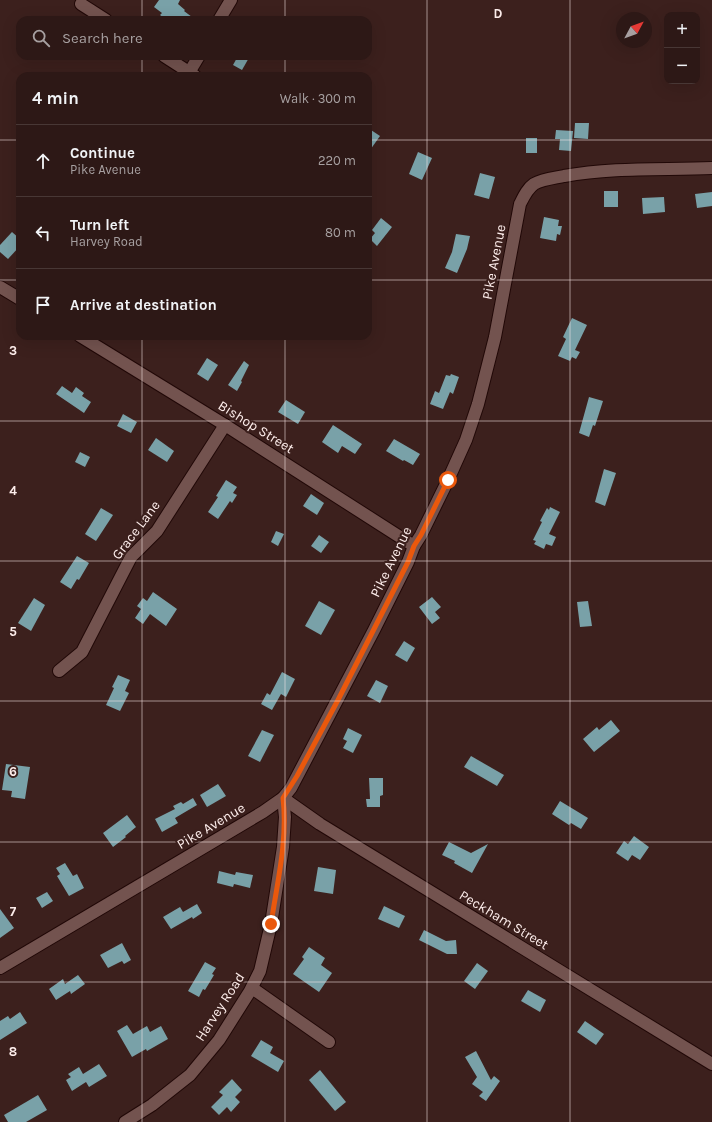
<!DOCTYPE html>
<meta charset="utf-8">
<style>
body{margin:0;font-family:Karla,sans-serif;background:#392523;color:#f1f3f6}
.controls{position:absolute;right:12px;top:12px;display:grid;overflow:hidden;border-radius:8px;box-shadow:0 4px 16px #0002}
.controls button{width:36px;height:36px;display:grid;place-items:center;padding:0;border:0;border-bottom:1px solid #483735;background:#2d1816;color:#f1f3f6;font:20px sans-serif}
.compass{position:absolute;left:616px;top:12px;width:36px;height:36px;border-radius:50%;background:#2d1816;box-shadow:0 4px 16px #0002;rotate:49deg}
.stop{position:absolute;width:12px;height:12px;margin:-9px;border:3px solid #ea580c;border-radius:50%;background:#fff}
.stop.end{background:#ea580c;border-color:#fff;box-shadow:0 1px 4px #0008}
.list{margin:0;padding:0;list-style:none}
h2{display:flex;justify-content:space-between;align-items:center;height:52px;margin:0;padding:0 16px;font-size:17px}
h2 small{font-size:13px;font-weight:400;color:#a7a0a1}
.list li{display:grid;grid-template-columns:26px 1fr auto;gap:12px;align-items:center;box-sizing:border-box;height:72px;padding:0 16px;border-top:1px solid #483735}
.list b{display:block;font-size:15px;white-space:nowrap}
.list p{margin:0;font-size:13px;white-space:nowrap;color:#a7a0a1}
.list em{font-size:13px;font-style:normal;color:#a7a0a1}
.icon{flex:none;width:22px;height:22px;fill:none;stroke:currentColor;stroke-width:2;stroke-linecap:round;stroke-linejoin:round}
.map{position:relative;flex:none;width:712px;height:1122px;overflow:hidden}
.search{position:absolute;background:#2d1816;box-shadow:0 4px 16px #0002;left:16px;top:16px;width:356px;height:44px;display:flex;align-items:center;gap:10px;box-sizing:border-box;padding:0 14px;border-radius:12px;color:#a7a0a1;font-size:15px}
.panel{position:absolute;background:#2d1816;box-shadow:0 4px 16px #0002;left:16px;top:72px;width:356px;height:268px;border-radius:12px}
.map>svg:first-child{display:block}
</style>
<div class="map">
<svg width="712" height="1122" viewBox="0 0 712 1122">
<rect width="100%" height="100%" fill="#3c201d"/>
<g fill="#79a1a8">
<polygon points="159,0 180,0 178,4 185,10 184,11 196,20 166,20 160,15 162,13 154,7"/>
<polygon points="238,56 250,56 242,70 233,65"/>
<polygon points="575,123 589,123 588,139 574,138"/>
<polygon points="368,128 380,136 368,153"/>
<polygon points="556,130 573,131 571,151 559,150 560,139 555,139"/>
<rect x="526" y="138" width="11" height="15"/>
<polygon points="418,152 432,158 422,180 409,174"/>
<polygon points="480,173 495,177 489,199 474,195"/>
<rect x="604" y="191" width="14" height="16"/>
<polygon points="712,192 712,206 697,208 695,194"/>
<polygon points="664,197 665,212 643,214 642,198"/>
<polygon points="544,217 559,220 558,226 562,226 560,235 557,234 556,241 540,238"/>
<polygon points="381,218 392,227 377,246 370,239 375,233 372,230"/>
<polygon points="12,232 20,239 20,246 8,259 0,252 0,245"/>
<polygon points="456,234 470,236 467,249 457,273 445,268 452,252"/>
<polygon points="572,318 587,325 575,350 580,352 576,359 572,357 570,361 558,356 566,339 563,337"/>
<polygon points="207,358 218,365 208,381 197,374"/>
<polygon points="244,361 249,365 241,381 242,382 237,391 228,385"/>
<polygon points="451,374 459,377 453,394 450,392 443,409 430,404 435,391 439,393 446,375 450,376"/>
<polygon points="62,386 72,393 76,387 84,393 82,396 91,402 84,413 56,394"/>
<polygon points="589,397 603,401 595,426 593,425 589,437 579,433"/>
<polygon points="286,400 305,412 298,424 278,412"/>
<polygon points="123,414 137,422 131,433 117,426"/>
<polygon points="333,425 362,444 355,454 342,446 338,453 322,442"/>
<polygon points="156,438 174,451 167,462 148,450"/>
<polygon points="394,439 420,454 413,465 404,460 403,461 386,451"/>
<polygon points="80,452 90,457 85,467 75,462"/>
<polygon points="604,469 616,473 605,506 595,502"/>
<polygon points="226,480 237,487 233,493 237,495 232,503 230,501 218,519 208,512 218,497 216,496"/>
<polygon points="311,494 324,503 317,515 303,506"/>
<polygon points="550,507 560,512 549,534 556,537 552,546 546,544 544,549 534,544 536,541 533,540 542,522 540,521 547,508 549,510"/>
<polygon points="101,508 113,515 96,541 85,534"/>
<polygon points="276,531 284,534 278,546 271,542"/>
<polygon points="319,535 329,542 321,553 311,546"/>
<polygon points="77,556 89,563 79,580 77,579 71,589 60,582"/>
<polygon points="153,592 177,609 166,626 150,614 143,624 135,618 141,609 137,606 143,598 147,601"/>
<polygon points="432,597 441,607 435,612 440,618 432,624 419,607"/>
<polygon points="34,598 45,605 31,631 18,623"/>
<polygon points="319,601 335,610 321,635 305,626"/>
<polygon points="588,601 592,626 580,627 577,602"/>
<polygon points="404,641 415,648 407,662 395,655"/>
<polygon points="282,672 295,679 286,697 281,694 272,710 261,704 267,693 270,695"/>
<polygon points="118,675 130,680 125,691 129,693 120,711 106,705 114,688 112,687"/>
<polygon points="376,680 388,686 380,703 367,696"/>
<polygon points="611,720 620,731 594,752 583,739 597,727 599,730"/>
<polygon points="348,728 362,735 353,753 343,748 347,741 343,739"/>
<polygon points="262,730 274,735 260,762 248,756"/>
<polygon points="471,756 504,775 497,786 464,767"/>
<polygon points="6,764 30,767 25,799 11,797 12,791 2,790"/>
<polygon points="369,778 383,778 383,795 380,796 380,807 367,807 366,799 370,799"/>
<polygon points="218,784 226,796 207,807 200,795"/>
<polygon points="193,798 197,805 175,818 178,823 162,832 155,819 175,809 173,806 181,802 183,804"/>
<polygon points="560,801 588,818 581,829 571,823 569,825 552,814"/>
<polygon points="127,815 136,827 125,836 126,837 113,847 103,833"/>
<polygon points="634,836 649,847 640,860 632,855 628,861 616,853 624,841 628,844"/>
<polygon points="449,842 471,853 488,844 472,873 454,863 455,861 442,855"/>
<polygon points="65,863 73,876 77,874 84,888 69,896 57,876 60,874 56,868"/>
<polygon points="318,867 336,870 333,894 314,891"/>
<polygon points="219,871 235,875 236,872 253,875 250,888 234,884 233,887 217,883"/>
<polygon points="47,892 53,901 42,908 36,898"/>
<polygon points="197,904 202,913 193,919 192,917 171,929 163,917 180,907 183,912"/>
<polygon points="384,906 405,916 399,928 378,919"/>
<polygon points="0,909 14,928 0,938"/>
<polygon points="424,930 446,941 456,940 457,954 447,954 419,940"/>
<polygon points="122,943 131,960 124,964 122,961 108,968 100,955"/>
<polygon points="309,947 325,958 321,965 332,973 319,992 293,974 304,959 302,957"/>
<polygon points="205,962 216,968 212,974 214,975 205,990 203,989 199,997 188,991"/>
<polygon points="477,963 488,971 475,989 464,981"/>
<polygon points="78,975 85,984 71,994 70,991 56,1000 49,989 63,979 65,984"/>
<polygon points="528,990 546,1000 540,1012 521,1001"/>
<polygon points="20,1012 27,1023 0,1040 0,1021 8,1016 10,1019"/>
<polygon points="585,1021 604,1034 596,1045 577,1032"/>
<polygon points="127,1025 133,1034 147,1026 150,1032 161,1026 168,1039 147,1051 146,1049 132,1057 117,1031"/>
<polygon points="261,1040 273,1047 270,1053 284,1061 278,1072 251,1056"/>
<polygon points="476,1051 491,1080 494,1076 500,1081 486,1101 479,1096 483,1092 472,1084 477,1077 465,1057"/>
<polygon points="99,1064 107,1076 89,1087 86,1082 72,1091 66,1080 71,1077 68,1074 79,1067 83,1074"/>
<polygon points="320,1070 346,1102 335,1111 309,1080"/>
<polygon points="232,1079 242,1090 235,1097 240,1102 231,1112 227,1107 219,1115 211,1107 223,1095 219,1092"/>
<polygon points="38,1095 47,1110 26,1122 8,1122 4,1115"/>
</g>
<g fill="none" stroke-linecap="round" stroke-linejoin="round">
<defs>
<g id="minor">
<polyline points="81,4 106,20"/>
<polyline points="219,20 231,0"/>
<polyline points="164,56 195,76"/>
<polyline points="187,76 199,56"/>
<polyline points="0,287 20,299"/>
<polyline points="80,336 225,425 414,546"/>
<polyline points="59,671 82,652 131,557 157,531 225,425"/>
<polyline points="283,798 320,824 712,1064"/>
<path d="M0,968L263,812L283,798L291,788L374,630L408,562L414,546L421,535L448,480L466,440L478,404L495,337L520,204C524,196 527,189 534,184C543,179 555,178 564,176C613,167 663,170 712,168"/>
<polyline points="252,988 329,1042"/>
<polyline points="125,1122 152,1105 190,1075 219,1040 250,991 260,971 271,924 283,847 285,817 283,798"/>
</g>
</defs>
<use href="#minor" stroke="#210807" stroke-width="14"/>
<use href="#minor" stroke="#73534f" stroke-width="12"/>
</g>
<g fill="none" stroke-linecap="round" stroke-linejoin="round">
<path stroke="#ea580c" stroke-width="5" d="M271,924C277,883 288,840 283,798L297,776L338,700L408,562L414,546L421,535L448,480"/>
</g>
<path fill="none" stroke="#fdedeb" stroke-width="1" stroke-opacity="0.55" d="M142,0V20M285,0V20M427,0V1122M570,0V1122M142,56V76M285,56V76M0,140H20M368,140H712M0,280H20M368,280H712M142,336V1122M285,336V1122M0,421H712M0,561H712M0,701H712M0,842H712M0,982H712"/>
<g text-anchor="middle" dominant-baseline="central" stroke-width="4" stroke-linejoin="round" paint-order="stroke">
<g font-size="14" fill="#fdedeb" stroke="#3c201d">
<text transform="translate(494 262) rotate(-79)">Pike Avenue</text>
<text transform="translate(256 427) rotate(32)">Bishop Street</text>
<text transform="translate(136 530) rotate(-53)">Grace Lane</text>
<text transform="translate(391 562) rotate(-64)">Pike Avenue</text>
<text transform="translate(211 826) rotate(-31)">Pike Avenue</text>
<text transform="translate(504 920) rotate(31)">Peckham Street</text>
<text transform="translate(220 1007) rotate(-57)">Harvey Road</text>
</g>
</g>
<g font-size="13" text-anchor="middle" font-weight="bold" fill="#fdedeb" stroke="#3c201d" stroke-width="4" stroke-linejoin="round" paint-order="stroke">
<text x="498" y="18">D</text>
<text x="13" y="355">3</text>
<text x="13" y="495">4</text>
<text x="13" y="636">5</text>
<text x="13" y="776">6</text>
<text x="13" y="916">7</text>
<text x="13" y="1056">8</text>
</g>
</svg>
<div class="controls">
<button>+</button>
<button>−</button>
</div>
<svg class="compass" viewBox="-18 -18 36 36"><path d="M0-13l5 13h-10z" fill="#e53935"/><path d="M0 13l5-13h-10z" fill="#a7a0a1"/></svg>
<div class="stop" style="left:448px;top:480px"></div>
<div class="stop end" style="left:271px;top:924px"></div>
<div class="search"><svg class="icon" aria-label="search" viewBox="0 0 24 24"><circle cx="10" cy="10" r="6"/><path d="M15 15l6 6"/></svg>Search here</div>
<section class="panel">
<h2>4 min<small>Walk · 300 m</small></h2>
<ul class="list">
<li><svg class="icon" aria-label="ahead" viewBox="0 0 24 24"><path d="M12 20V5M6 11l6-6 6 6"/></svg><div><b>Continue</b><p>Pike Avenue</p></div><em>220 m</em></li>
<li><svg class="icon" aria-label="left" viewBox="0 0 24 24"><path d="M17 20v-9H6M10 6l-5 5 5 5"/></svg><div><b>Turn left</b><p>Harvey Road</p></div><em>80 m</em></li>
<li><svg class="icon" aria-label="arrive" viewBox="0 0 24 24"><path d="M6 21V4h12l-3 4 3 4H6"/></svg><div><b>Arrive at destination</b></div></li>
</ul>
</section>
</div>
